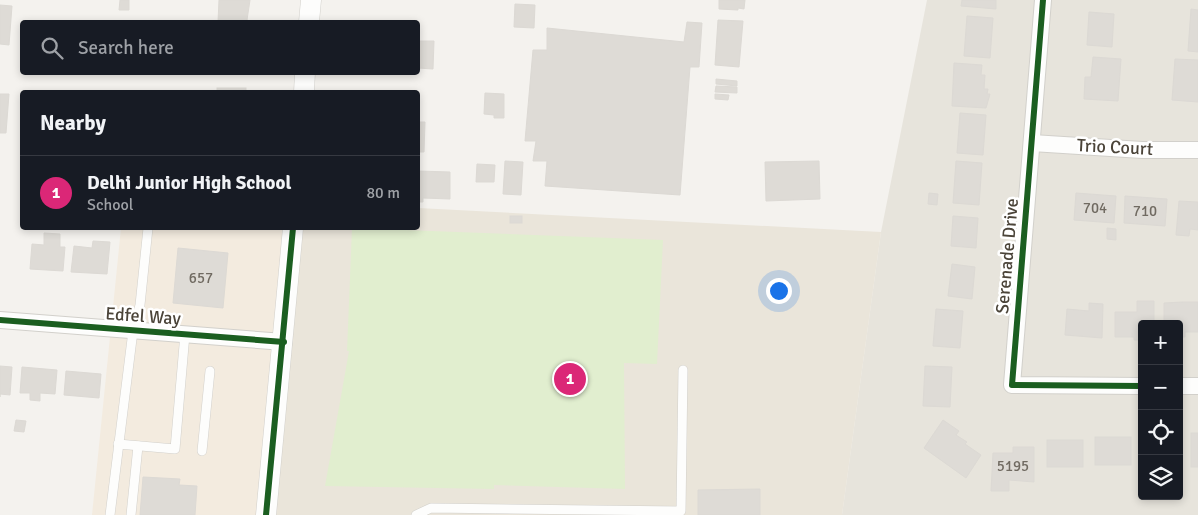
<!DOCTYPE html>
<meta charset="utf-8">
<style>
body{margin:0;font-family:Signika,sans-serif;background:#20242c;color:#f1f3f6}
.controls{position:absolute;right:15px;bottom:15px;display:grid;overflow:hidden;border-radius:5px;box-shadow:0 2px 8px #0003}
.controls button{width:45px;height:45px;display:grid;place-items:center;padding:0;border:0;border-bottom:1px solid #363941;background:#171b24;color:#f1f3f6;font:25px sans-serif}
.you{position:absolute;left:778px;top:290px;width:18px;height:18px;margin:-12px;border:4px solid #fff;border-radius:50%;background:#1a73e8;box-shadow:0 0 0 8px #1a73e833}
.badge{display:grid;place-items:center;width:32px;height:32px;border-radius:50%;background:#db2777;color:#fff;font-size:16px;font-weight:700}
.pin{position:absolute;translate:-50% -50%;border:2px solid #fff;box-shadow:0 1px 5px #0006}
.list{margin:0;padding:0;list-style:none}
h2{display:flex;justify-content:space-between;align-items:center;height:65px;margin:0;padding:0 20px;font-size:21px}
h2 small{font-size:16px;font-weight:400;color:#9ea1a6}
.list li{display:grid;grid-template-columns:32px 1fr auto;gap:15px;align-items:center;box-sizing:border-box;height:75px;padding:0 20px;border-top:1px solid #363941}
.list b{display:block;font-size:19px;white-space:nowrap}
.list p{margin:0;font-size:16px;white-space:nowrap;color:#9ea1a6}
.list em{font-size:16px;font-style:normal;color:#9ea1a6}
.icon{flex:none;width:28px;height:28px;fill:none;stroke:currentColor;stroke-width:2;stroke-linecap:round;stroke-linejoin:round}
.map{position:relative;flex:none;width:1198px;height:515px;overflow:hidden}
.search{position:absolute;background:#171b24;box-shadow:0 2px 8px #0003;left:20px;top:20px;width:400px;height:55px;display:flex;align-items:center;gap:12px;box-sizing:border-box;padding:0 18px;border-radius:5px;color:#9ea1a6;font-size:19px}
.panel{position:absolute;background:#171b24;box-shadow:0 2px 8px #0003;left:20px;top:90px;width:400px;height:140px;border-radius:5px}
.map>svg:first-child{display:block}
</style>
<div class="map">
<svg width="1198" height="515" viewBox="0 0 1198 515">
<rect width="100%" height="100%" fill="#f4f2ee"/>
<path fill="#e7e4dc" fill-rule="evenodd" d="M927,0H1198V515H842L881,232ZM1142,324H1179V496H1142Z"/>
<polygon fill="#f3ebdf" points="121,228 293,228 266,515 92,515"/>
<polygon fill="#eae5da" points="418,208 881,232 842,515 266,515 293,228 418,228"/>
<polygon fill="#e1eecf" points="352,228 663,240 657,364 624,363 625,489 494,485 494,489 325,486 349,351 347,351"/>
<g fill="#dedbd6" stroke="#dcd9d4">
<polygon points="120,0 129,0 129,10 119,10"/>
<polygon points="219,0 250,0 247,20 251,22 218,22"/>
<polygon points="719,0 745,0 744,9 738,8 738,10 719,9"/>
<polygon points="962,0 996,0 996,9 961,6"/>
<polygon points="515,4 535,5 534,28 514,27"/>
<polygon points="0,5 12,6 9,45 0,44"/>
<polygon points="1191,9 1198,10 1198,52 1188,51"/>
<polygon points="1089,12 1114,14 1112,47 1087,45"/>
<polygon points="967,16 993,18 990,58 964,56"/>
<polygon points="718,20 743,21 739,67 715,65"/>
<polygon points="687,22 702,23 699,67 690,67 680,195 545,186 547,161 533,161 536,141 525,141 533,50 547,50 547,28 684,42"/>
<polygon points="418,41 434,41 433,69 418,68"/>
<polygon points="1093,57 1121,59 1118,101 1084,99 1085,77 1091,77"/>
<polygon points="1175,59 1198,60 1198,102 1172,100"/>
<polygon points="954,63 982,65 981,75 985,75 984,89 988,89 987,94 990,94 986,108 952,106"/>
<polygon points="716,79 737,81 737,86 716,84"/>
<polygon points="716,86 737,87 737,93 715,92"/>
<rect x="217" y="88" width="29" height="4"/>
<polygon points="485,93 504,94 504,118 494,118 494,115 484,114"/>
<polygon points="0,94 9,94 6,133 0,133"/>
<polygon points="715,94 729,95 728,100 715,99"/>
<polygon points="960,113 986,115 983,155 957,153"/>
<polygon points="418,122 425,122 424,152 418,152"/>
<polygon points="505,161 523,162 521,195 503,194"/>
<polygon points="819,161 820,199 766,201 765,162"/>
<polygon points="956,161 982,163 979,205 953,203"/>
<polygon points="477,164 495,165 494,182 476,182"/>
<polygon points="418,171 450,172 450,199 423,198 423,202 418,202"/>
<polygon points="929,193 938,194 937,205 928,204"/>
<polygon points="1076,193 1116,196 1114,223 1074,220"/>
<polygon points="1125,196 1167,199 1165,226 1124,223"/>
<polygon points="1179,201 1198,202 1198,230 1190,229 1189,236 1176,235"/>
<rect x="510" y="216" width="12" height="7"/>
<polygon points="953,216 978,218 976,248 951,246"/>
<polygon points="1107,228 1116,229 1116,240 1107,239"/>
<polygon points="44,233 60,234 60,247 65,247 63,271 30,269 32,244 44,245"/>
<polygon points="93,241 110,242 107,274 71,272 74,246 92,248"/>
<polygon points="178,248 228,253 223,308 173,303"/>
<polygon points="952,264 975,267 972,299 948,296"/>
<polygon points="1137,301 1154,301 1154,324 1142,324 1142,340 1134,340 1134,337 1115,337 1115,312 1137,312"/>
<polygon points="1183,302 1198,302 1198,332 1185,332 1185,337 1179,337 1179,324 1164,324 1164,303"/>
<polygon points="1089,303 1103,304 1102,338 1065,335 1067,309 1089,311"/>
<polygon points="936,309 963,311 960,348 933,346"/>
<polygon points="0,366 12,367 10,395 0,394 0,397"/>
<polygon points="925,366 952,367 950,407 923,406"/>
<polygon points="22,367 57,370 55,394 40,393 40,401 30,400 30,393 20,393"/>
<polygon points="66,371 101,374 99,398 64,395"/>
<polygon points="16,420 26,421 24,432 14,431"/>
<polygon points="943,420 959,431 956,435 967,442 965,444 981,455 966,478 924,448"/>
<rect x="1179" y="433" width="3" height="34"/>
<rect x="1191" y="433" width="7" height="34"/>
<rect x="1095" y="437" width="36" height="28"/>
<rect x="1047" y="440" width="36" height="27"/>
<polygon points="1013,447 1034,447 1034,482 1009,480 1009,491 991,491 993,453 1013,453"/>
<polygon points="143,477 180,479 179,485 197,486 195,515 140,515"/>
<polygon points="760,489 760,515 698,515 698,490"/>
</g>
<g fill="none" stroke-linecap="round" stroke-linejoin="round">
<defs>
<g id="service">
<polyline points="118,444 175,449 185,334"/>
<polyline points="202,451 210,371"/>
<polyline points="110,515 133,331 140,305 148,228"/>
<polyline points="131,515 138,446"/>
<polyline points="416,515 431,508 681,511 683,370"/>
</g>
<g id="minor">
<polyline points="1043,0 1012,385 1142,386"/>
<polyline points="1032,143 1142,150 1198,150"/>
<polyline points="0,320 284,342"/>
<polyline points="1179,386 1198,386"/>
</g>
<g id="tertiary">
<polyline points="309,22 311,0"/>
<polyline points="304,92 305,72"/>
<polyline points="266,515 293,228"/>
</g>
</defs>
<use href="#service" stroke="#d2d0cb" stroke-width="10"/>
<use href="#minor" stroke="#d2d0cb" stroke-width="18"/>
<use href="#tertiary" stroke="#d2d0cb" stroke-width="21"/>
<use href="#service" stroke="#fdfdfc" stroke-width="9"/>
<use href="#minor" stroke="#fdfdfc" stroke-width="16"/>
<use href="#tertiary" stroke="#fdfdfc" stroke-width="20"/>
<defs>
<g id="cycleway">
<polyline points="1043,0 1012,385 1142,386"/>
<polyline points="0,320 284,342"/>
<polyline points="266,515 293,228"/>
</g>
</defs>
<use href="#cycleway" stroke="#fff" stroke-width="9"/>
<use href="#cycleway" stroke="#1b5e20" stroke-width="6"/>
</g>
<g text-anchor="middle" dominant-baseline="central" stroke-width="5" stroke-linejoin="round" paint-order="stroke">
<g font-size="15" fill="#706a61">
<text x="1095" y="208">704</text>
<text x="1145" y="211">710</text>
<text x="201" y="278">657</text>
<text x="1013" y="466">5195</text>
</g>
<g font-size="18" fill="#4b4439" stroke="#fff">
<text transform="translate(1115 147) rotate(3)">Trio Court</text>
<text transform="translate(1007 256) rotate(-85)">Serenade Drive</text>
<text transform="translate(143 316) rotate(4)">Edfel Way</text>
</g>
</g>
</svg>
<div class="controls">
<button>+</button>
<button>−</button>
<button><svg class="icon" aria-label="locate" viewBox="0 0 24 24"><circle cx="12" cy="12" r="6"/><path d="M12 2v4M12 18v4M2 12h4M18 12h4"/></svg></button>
<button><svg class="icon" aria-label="layers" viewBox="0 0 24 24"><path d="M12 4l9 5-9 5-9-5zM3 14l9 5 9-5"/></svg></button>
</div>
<div class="you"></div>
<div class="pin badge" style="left:570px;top:379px">1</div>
<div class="search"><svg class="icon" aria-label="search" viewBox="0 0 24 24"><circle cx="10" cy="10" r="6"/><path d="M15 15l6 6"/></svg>Search here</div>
<section class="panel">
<h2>Nearby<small></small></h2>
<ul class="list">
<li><span class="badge">1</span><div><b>Delhi Junior High School</b><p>School</p></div><em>80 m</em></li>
</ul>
</section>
</div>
